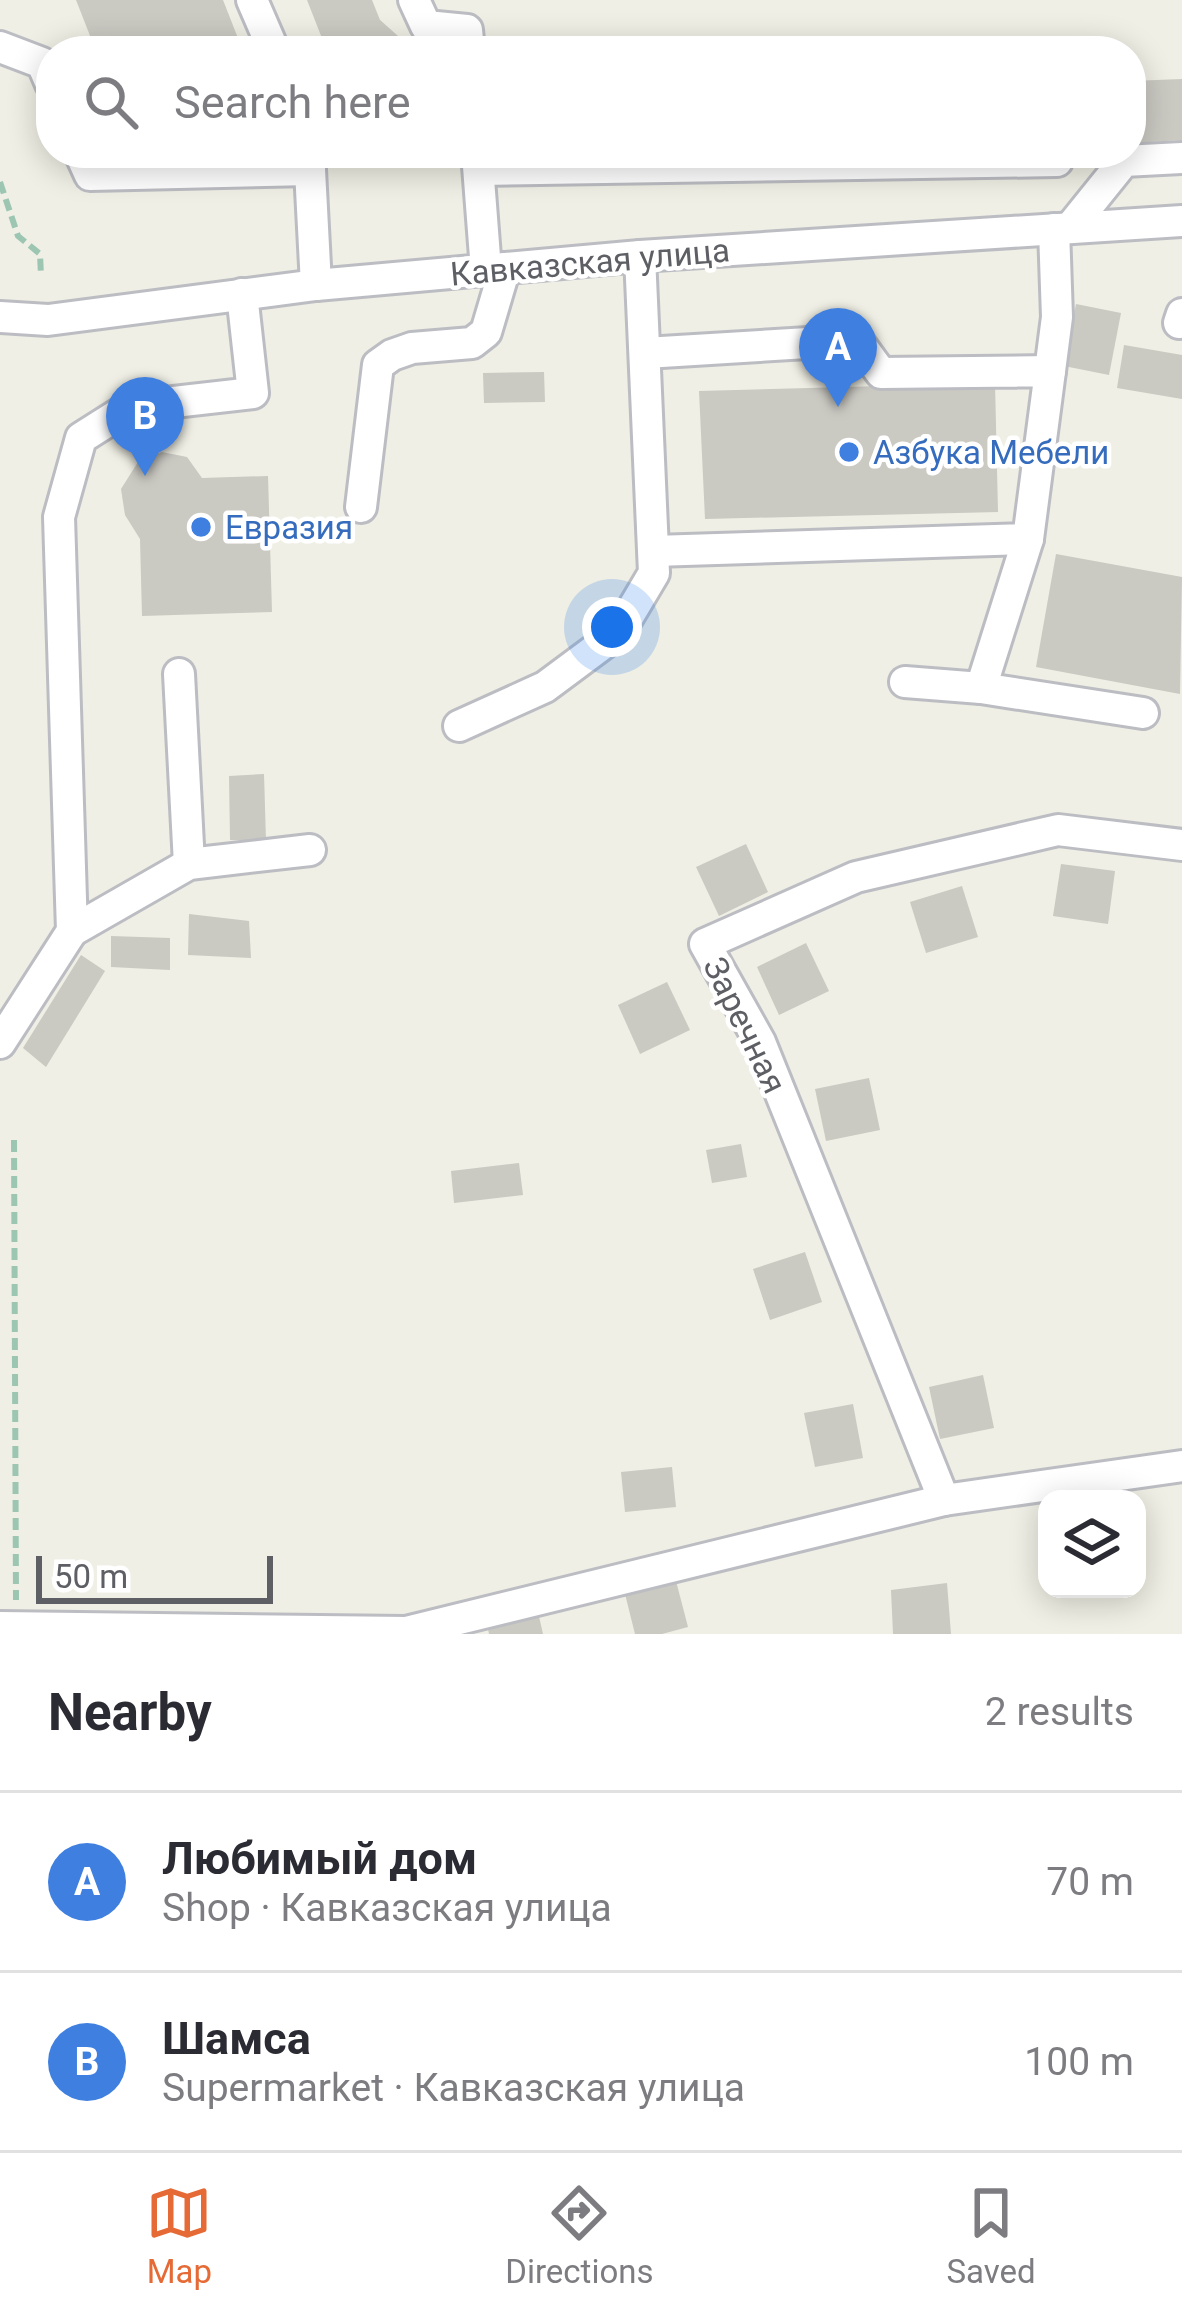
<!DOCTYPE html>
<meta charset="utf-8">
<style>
body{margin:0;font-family:Roboto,sans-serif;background:#f7f7f7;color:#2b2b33}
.controls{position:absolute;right:36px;bottom:36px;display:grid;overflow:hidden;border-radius:24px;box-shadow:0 6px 30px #0003}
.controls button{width:108px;height:108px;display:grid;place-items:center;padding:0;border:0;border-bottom:3px solid #e1e1e2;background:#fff;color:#2b2b33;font:60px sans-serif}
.scale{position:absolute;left:36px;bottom:30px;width:237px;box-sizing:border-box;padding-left:12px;border:6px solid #5d5f65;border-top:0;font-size:33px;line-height:42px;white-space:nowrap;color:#5d5f65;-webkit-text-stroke:9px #fff;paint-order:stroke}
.you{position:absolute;left:612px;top:627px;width:42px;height:42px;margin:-30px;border:9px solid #fff;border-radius:50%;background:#1a73e8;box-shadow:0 0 0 18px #1a73e833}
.badge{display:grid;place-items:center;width:78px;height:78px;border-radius:50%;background:#e56a35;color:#fff;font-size:39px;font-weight:700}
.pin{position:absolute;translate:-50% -99px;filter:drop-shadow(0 3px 6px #0008)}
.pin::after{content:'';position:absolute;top:63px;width:42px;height:36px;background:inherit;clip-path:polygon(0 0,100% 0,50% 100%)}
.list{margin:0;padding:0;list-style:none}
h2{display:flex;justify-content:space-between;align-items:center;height:156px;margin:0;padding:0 48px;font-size:51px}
h2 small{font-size:39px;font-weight:400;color:#7c7c81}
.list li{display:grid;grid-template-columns:78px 1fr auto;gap:36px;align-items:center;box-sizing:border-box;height:180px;padding:0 48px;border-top:3px solid #e1e1e2}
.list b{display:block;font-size:45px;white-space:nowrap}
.list p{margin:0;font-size:39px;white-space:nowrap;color:#7c7c81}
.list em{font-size:39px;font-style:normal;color:#7c7c81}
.icon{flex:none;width:66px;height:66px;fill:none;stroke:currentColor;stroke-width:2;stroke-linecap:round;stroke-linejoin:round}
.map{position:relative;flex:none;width:1182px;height:1634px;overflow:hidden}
.search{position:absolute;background:#fff;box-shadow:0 6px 30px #0003;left:36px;right:36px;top:36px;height:132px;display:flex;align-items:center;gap:30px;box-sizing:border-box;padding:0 42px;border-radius:48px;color:#7c7c81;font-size:45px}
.sheet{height:516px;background:#fff}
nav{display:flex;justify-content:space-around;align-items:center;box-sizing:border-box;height:168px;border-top:3px solid #e1e1e2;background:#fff;font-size:33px;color:#7c7c81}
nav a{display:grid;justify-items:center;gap:6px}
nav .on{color:#e56a35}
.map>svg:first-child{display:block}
</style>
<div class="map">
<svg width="1182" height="1634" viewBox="0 0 1182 1634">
<rect width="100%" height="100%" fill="#efefe5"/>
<g fill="#cac9c2">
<polygon points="76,0 223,0 243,51 96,51"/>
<polygon points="307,0 372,0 380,20 415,51 327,51"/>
<polygon points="1182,79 1182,140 1134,143 1131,81"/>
<polygon points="124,153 205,153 205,156 153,162"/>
<polygon points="326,153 445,153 446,164 331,166"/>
<polygon points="1076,304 1121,313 1109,375 1064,366"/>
<polygon points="1124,345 1182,355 1182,399 1117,388"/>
<polygon points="544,372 545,402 484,403 483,373"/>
<polygon points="995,383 998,512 705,519 699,391"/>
<polygon points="162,452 187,457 202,478 268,476 272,612 142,616 140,539 125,515 121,489 138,462"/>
<polygon points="1056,554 1182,577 1180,694 1036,667"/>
<polygon points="264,774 266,841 230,840 229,776"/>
<polygon points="746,844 768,892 719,916 696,867"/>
<polygon points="1061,864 1115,871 1108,924 1053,916"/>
<polygon points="962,886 978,937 926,953 910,902"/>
<polygon points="189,914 249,921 251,958 188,955"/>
<polygon points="111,936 170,938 170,970 111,967"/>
<polygon points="806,943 829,991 779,1015 757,967"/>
<polygon points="81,955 105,971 46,1067 23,1048"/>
<polygon points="667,982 690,1030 640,1054 618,1005"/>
<polygon points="869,1078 880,1130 826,1141 815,1089"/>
<polygon points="741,1144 747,1177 712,1183 706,1150"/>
<polygon points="519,1163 523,1195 454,1203 451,1171"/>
<polygon points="805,1252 822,1302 770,1320 753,1269"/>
<polygon points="983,1375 994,1428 940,1439 929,1387"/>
<polygon points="853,1404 863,1458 815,1467 804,1413"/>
<polygon points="672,1467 676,1507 625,1512 621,1472"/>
<polygon points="676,1581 688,1627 662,1634 635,1634 625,1594"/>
<polygon points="947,1583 951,1634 893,1634 891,1590"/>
<polygon points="538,1612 543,1634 489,1634 487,1624"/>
</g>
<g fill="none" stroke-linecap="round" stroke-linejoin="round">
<defs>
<g id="minor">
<polyline points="252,0 274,51"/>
<polyline points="414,0 426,26 467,30 469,51"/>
<polyline points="0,47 42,63 51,84"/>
<polyline points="80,153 90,175 310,170"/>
<polyline points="477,153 486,270"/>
<polyline points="306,154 310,170 316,285"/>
<polyline points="479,170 1057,161"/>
<polyline points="1070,228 1124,161 1182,158"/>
<polyline points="0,317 48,320 316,285 640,256 1182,221"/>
<polyline points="1179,323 1182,314"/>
<polyline points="645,353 857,340 881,373 1050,371 1028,539 654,551"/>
<polyline points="1050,371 1057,317 1054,229"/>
<polyline points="361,507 378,365 392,355 412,348 472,343 486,332 505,268"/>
<polyline points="179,674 189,864"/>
<polyline points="905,682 981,688 1143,713"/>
<polyline points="981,688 1028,539"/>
<polyline points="459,726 545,687 619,632 654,573 640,256"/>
<polyline points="72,931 189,864 310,850"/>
<polyline points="0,1043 72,931 59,517 81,438 130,407 253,393 242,294"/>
<polyline points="944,1500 760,1042 705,944 856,877 1058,830 1182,845"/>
<polyline points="0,1627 406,1632 944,1500 1182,1466"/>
</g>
</defs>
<use href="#minor" stroke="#bcbdc3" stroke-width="36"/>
<g stroke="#9cc6b2" stroke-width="6" stroke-dasharray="12 6" stroke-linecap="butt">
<polyline points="0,182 18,236 40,254 41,276"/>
<polyline points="14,1140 16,1600"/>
</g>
<use href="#minor" stroke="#fff" stroke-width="30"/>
</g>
<g fill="#3f7fe0" stroke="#fff" stroke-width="4.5">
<circle cx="849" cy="452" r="12"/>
<circle cx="201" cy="527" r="12"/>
</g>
<g text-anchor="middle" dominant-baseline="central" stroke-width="9" stroke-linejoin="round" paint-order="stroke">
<g font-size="33" fill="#5d5f65" stroke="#fff">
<text transform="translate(590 262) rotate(-5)">Кавказская улица</text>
<text transform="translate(745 1025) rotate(64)">Заречная</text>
</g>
<g font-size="33" fill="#366cbe" stroke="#fff" text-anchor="start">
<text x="873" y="452">Азбука Мебели</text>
<text x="225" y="527">Евразия</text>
</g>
</g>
</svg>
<div class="controls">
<button><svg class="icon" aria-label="layers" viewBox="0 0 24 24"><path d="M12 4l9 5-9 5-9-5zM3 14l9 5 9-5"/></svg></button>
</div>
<div class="scale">50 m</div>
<div class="you"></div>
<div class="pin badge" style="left:838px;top:407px;background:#3f7fe0">A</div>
<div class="pin badge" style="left:145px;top:476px;background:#3f7fe0">B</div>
<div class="search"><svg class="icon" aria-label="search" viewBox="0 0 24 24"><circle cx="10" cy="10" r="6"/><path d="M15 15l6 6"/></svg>Search here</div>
</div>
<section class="sheet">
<h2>Nearby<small>2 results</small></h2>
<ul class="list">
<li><span class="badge" style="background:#3f7fe0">A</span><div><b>Любимый дом</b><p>Shop · Кавказская улица</p></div><em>70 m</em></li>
<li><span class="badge" style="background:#3f7fe0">B</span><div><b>Шамса</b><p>Supermarket · Кавказская улица</p></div><em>100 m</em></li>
</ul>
</section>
<nav>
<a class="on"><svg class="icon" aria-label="map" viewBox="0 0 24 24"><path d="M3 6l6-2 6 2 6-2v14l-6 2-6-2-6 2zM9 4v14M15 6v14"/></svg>Map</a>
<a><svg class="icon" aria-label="directions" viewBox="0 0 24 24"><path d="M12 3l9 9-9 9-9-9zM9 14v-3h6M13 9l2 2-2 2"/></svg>Directions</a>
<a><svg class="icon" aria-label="saved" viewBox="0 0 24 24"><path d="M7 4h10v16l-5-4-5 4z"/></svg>Saved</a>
</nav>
